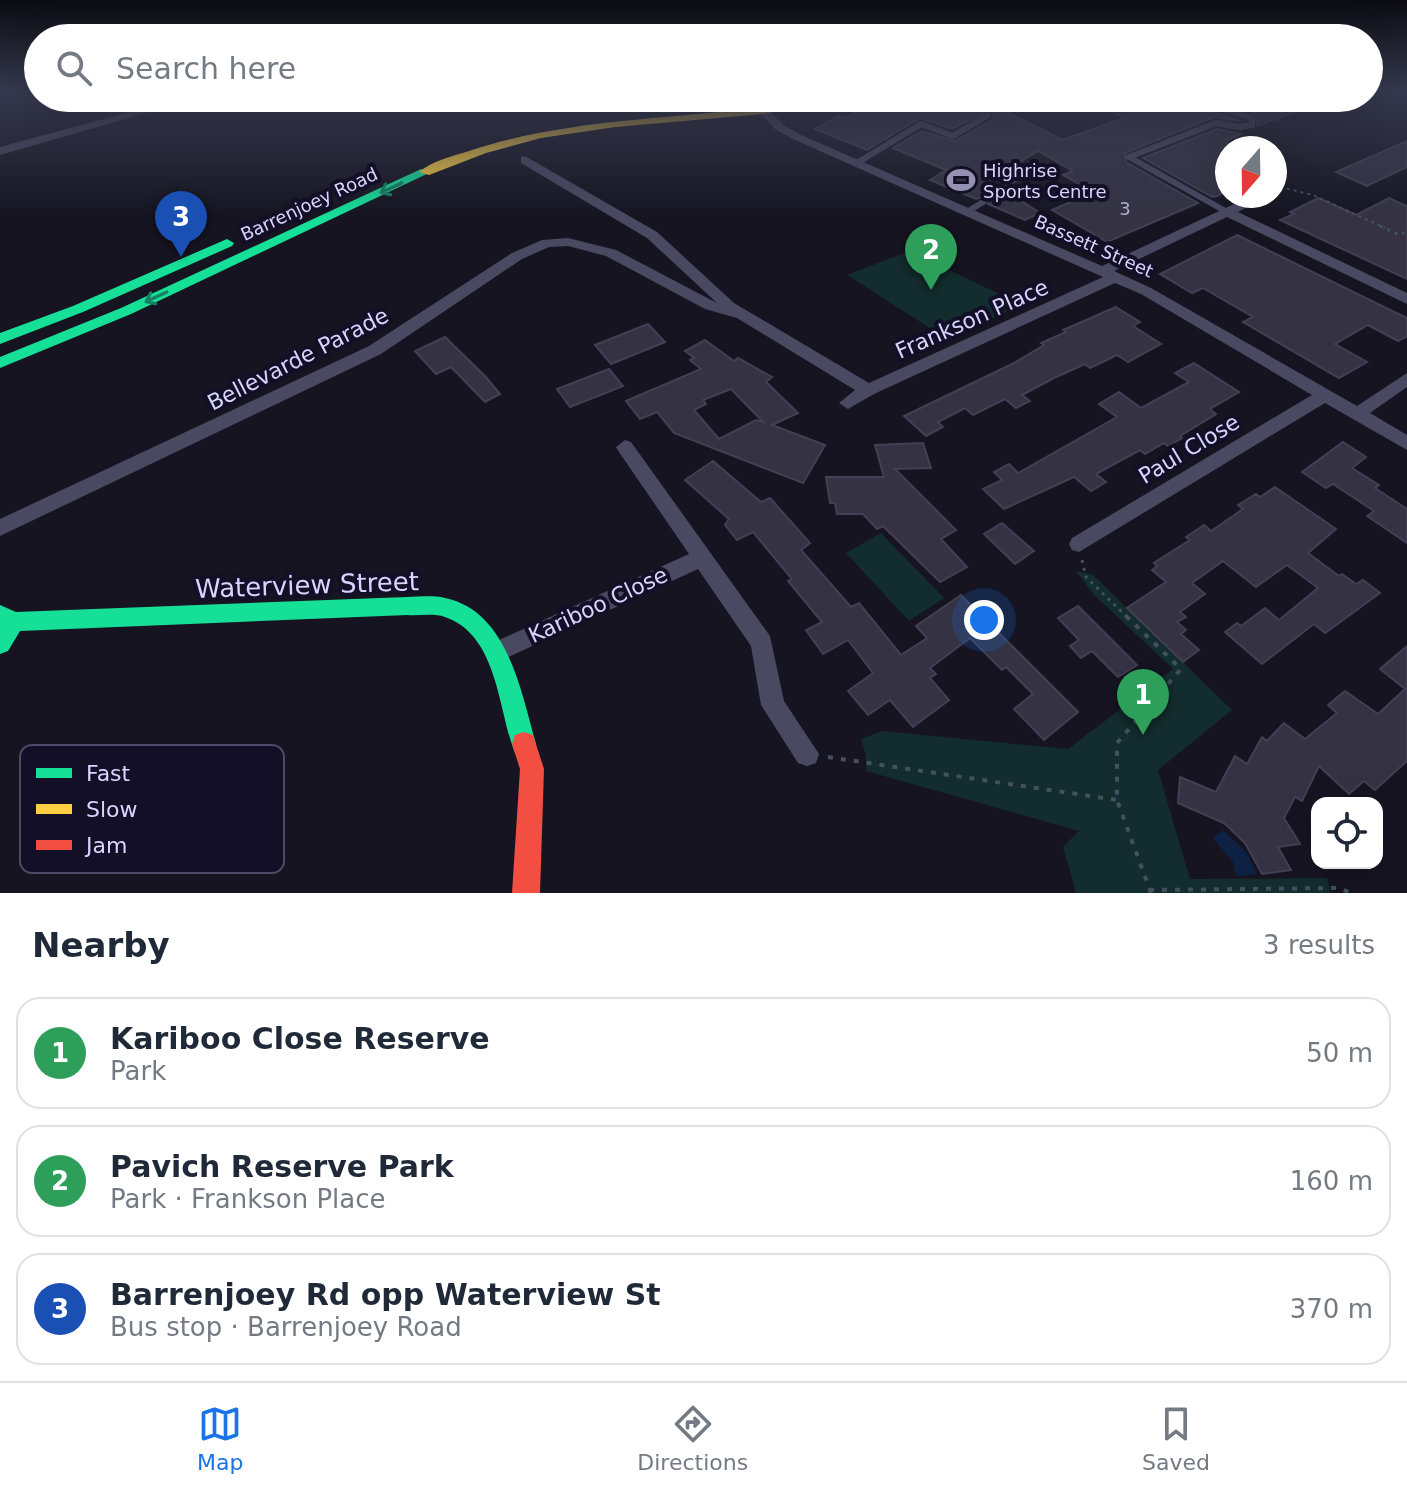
<!DOCTYPE html>
<meta charset="utf-8">
<style>
body{margin:0;font-family:"DejaVu Sans",sans-serif;background:#f6f6f7;color:#1f2937}
.controls{position:absolute;right:24px;bottom:24px;display:grid;overflow:hidden;border-radius:16px;box-shadow:0 8px 32px #0002}
.controls button{width:72px;height:72px;display:grid;place-items:center;padding:0;border:0;border-bottom:2px solid #e0e1e3;background:#fff;color:#1f2937;font:40px sans-serif}
.compass{position:absolute;left:1215px;top:136px;width:72px;height:72px;border-radius:50%;background:#fff;box-shadow:0 8px 32px #0002;rotate:200deg}
.you{position:absolute;left:984px;top:620px;width:28px;height:28px;margin:-20px;border:6px solid #fff;border-radius:50%;background:#1a73e8;box-shadow:0 0 0 12px #1a73e833}
.badge{display:grid;place-items:center;width:52px;height:52px;border-radius:50%;background:#1a73e8;color:#fff;font-size:26px;font-weight:700}
.pin{position:absolute;translate:-50% -66px;filter:drop-shadow(0 2px 4px #0008)}
.pin::after{content:'';position:absolute;top:42px;width:28px;height:24px;background:inherit;clip-path:polygon(0 0,100% 0,50% 100%)}
.list{margin:0;padding:0;list-style:none}
h2{display:flex;justify-content:space-between;align-items:center;height:104px;margin:0;padding:0 32px;font-size:34px}
h2 small{font-size:26px;font-weight:400;color:#747a83}
.list li{display:grid;grid-template-columns:52px 1fr auto;gap:24px;align-items:center;box-sizing:border-box;height:112px;margin:0 16px 16px;padding:0 16px;border:2px solid #e0e1e3;border-radius:24px}
.list b{display:block;font-size:30px;white-space:nowrap}
.list p{margin:0;font-size:26px;white-space:nowrap;color:#747a83}
.list em{font-size:26px;font-style:normal;color:#747a83}
.icon{flex:none;width:44px;height:44px;fill:none;stroke:currentColor;stroke-width:2;stroke-linecap:round;stroke-linejoin:round}
.map{position:relative;flex:none;width:1407px;height:893px;overflow:hidden}
.search{position:absolute;background:#fff;box-shadow:0 8px 32px #0002;left:24px;right:24px;top:24px;height:88px;display:flex;align-items:center;gap:20px;box-sizing:border-box;padding:0 28px;border-radius:44px;color:#747a83;font-size:30px}
.sheet{height:488px;background:#fff}
nav{display:flex;justify-content:space-around;align-items:center;box-sizing:border-box;height:112px;border-top:2px solid #e0e1e3;background:#fff;font-size:22px;color:#747a83}
nav a{display:grid;justify-items:center;gap:4px}
nav .on{color:#1a73e8}
.map>svg:first-child{display:block}
</style>
<div class="map">
<svg width="1407" height="893" viewBox="0 0 1407 893">
<rect width="100%" height="100%" fill="#161421"/>
<g fill="#132c2d">
<polygon points="909,251 1023,305 947,339 847,275"/>
<polygon points="881,533 944,598 909,621 846,553"/>
<polygon points="1076,571 1092,574 1232,710 1158,770 1190,879 1327,878 1331,893 1076,893 1063,847 1079,831 866,771 866,756 861,739 882,731 1068,749 1173,669 1094,595"/>
</g>
<polygon fill="#0d2144" points="1223,830 1247,853 1257,874 1236,876 1233,862 1213,838"/>
<g fill="#343243" stroke="#433f54" stroke-width="2" fill-rule="evenodd">
<polygon points="889,98 970,98 999,108 1062,140 1125,118 1082,98 1184,98 1200,108 1241,121 1214,117 1125,153 1126,162 1198,203 1107,242 1052,210 1094,192 1063,175 1073,171 1038,151 990,180 995,184 989,189 991,196 1006,191 1040,213 1025,220 988,204 985,196 976,199 930,180 946,170 893,148 922,131 955,141 992,120 994,114 990,109 952,129 920,118 867,150 815,129 838,116 844,119 859,110 864,112"/>
<polygon points="1209,98 1327,98 1327,99 1258,126 1255,113"/>
<polygon points="1217,129 1241,134 1227,140 1227,191 1217,196 1212,197 1143,158"/>
<polygon points="1407,141 1407,167 1367,186 1336,172"/>
<polygon points="1318,198 1356,215 1389,198 1407,206 1407,279 1280,220 1294,214 1290,212"/>
<polygon points="1237,235 1407,318 1407,336 1398,341 1368,325 1335,344 1367,362 1339,378 1243,322 1253,317 1203,288 1192,293 1160,274"/>
<polygon points="1116,307 1140,322 1133,326 1161,344 1128,362 1117,355 1090,368 1085,364 1054,378 1022,395 1030,401 1016,408 1005,399 973,415 965,408 938,422 943,427 926,436 904,416 1014,363 1044,345 1041,343 1066,332 1063,330"/>
<polygon points="648,324 665,342 611,364 595,345"/>
<polygon points="445,337 485,376 500,394 485,402 451,367 436,374 415,351"/>
<path d="M705,340L734,361L738,358L772,377L766,382L798,413L772,425L825,445L803,483L674,433L657,412L640,419L626,401L701,369L690,360L694,358L685,351ZM731,389L763,422L756,420L719,439L694,410L706,404L703,400Z"/>
<polygon points="1194,363 1239,392 1210,409 1216,414 1180,436 1182,438 1168,446 1164,443 1145,454 1140,450 1096,474 1106,482 1091,491 1074,477 1004,509 983,489 1002,480 994,472 1009,464 1018,473 1117,417 1099,404 1119,392 1141,408 1189,382 1175,373"/>
<polygon points="609,369 623,386 570,407 557,389"/>
<polygon points="1343,442 1366,457 1352,468 1379,485 1375,488 1407,509 1407,543 1367,516 1374,511 1333,484 1326,488 1302,472"/>
<polygon points="923,443 931,468 895,469 956,530 941,539 967,567 940,582 883,526 877,529 863,514 837,514 835,503 830,503 826,477 884,477 875,445"/>
<polygon points="713,461 761,502 770,498 810,543 801,550 851,607 859,603 901,655 927,638 916,626 961,595 1078,712 1044,740 1014,709 1033,694 1006,667 1002,670 970,638 930,668 936,674 930,678 949,700 913,727 890,700 868,715 848,691 873,673 848,640 823,654 806,630 822,622 788,581 792,579 753,532 737,540 725,525 729,519 685,480"/>
<polygon points="1275,487 1336,529 1308,553 1339,576 1342,574 1356,584 1363,580 1380,593 1325,633 1314,624 1262,664 1225,632 1237,623 1241,626 1265,608 1279,620 1318,588 1287,565 1256,587 1223,561 1192,583 1205,594 1180,612 1186,617 1177,622 1186,630 1181,634 1199,650 1183,662 1127,608 1166,582 1152,570 1157,566 1154,563 1190,540 1186,537 1204,525 1211,531 1243,509 1238,505 1256,494 1260,497"/>
<polygon points="1002,523 1034,551 1015,564 984,534"/>
<polygon points="1078,606 1137,665 1118,677 1092,651 1081,658 1070,646 1079,640 1058,618"/>
<polygon points="1407,646 1407,761 1375,790 1364,781 1349,794 1319,766 1302,801 1295,797 1284,818 1300,844 1278,847 1291,870 1262,874 1245,843 1224,823 1178,803 1180,777 1216,792 1235,756 1247,764 1262,737 1267,741 1284,723 1305,739 1337,713 1328,705 1345,691 1378,714 1405,689 1380,669"/>
</g>
<g fill="none" stroke-linecap="round" stroke-linejoin="round">
<g stroke="#44505f" stroke-width="2" stroke-dasharray="3 4" stroke-linecap="butt">
<polyline points="669,102 706,102"/>
<polyline points="1280,187 1313,195 1385,228"/>
</g>
<g stroke="#44505f" stroke-width="3" stroke-dasharray="3 5" stroke-linecap="butt">
<polyline points="1380,226 1399,235 1407,231"/>
<polyline points="1082,560 1086,577 1128,618"/>
</g>
<g stroke="#44505f" stroke-width="4" stroke-dasharray="5 8" stroke-linecap="butt">
<polyline points="1126,616 1181,669 1117,743 1117,800 1151,893"/>
<polyline points="828,757 1117,800"/>
<polyline points="1149,890 1337,888 1353,893"/>
</g>
<g stroke="#4a4962" stroke-width="6">
<polyline points="1202,102 1252,118 1252,125 1239,127 1216,123 1129,157 1227,212"/>
<polyline points="857,163 921,124 953,136 988,115"/>
<polyline points="995,191 1037,166"/>
<polyline points="967,212 983,202"/>
</g>
<g fill="#4a4962" fill-rule="evenodd">
<polygon points="181,98 198,98 0,155 0,147"/>
<polygon points="644,98 655,98 663,109 654,111"/>
<polygon points="1187,98 1201,98 1207,102 1202,105"/>
<polygon points="762,111 770,111 783,125 801,135 1102,266 1251,196 1267,196 1238,212 1407,293 1407,304 1227,217 1114,271 1151,288 1357,406 1407,373 1407,387 1370,413 1407,435 1407,450 1325,403 1079,552 1072,550 1069,544 1072,538 1312,395 1141,294 1115,283 874,394 848,409 839,403 855,390 737,318 705,309 606,256 568,246 549,247 522,259 381,354 0,536 0,519 369,346 512,253 542,240 568,238 616,250 717,303 647,238 521,163 521,157 525,156 657,232 734,303 869,383 1103,277 793,139 775,129 760,113"/>
<polygon points="625,440 631,442 770,636 784,701 819,754 816,763 807,766 798,763 761,705 751,646 698,569 504,659 496,662 488,659 485,652 488,645 689,554 619,452 616,447"/>
</g>
<g fill="#16e098" fill-rule="evenodd">
<polygon points="421,169 431,172 131,314 0,368 0,357 121,308"/>
<polygon points="227,239 234,243 232,246 83,312 0,344 0,333 73,306"/>
<path d="M407,597C419,597 432,595 445,598C508,611 521,692 536,744L533,753L524,756L515,753C498,710 498,635 445,617C434,613 419,616 407,615L20,631L8,651L0,654V605L16,612Z"/>
</g>
<path fill="#ffcf43" fill-rule="evenodd" d="M821,98H842L763,114L615,127L541,138L486,153L429,175L419,172C432,161 453,156 469,151C583,113 704,121 821,98Z"/>
<polygon fill="#f24e42" fill-rule="evenodd" points="524,732 533,735 544,769 540,893 512,893 520,769 512,744 515,735"/>
</g>
<defs><path id="oneway-shaft" d="M-6 0H5M1.5-3L5.5 0L1.5 3" fill="none" stroke-width="1.6" stroke-linecap="round" stroke-linejoin="round" transform="scale(2)"/></defs>
<g stroke="#158265">
<use href="#oneway-shaft" transform="translate(391 188) rotate(155)"/>
<use href="#oneway-shaft" transform="translate(156 297) rotate(155)"/>
</g>
<linearGradient id="sky" x2="0" y2="1"><stop stop-color="#0c0b12"/><stop offset="0.42" stop-color="#363a4e"/><stop offset="1" stop-color="#363a4e" stop-opacity="0"/></linearGradient>
<rect width="1407" height="217" fill="url(#sky)"/>
<defs>
<symbol id="stadium-bare" viewBox="-9 -9 18 18"><path d="M0-5a6.5 5 0 1 0 0 10a6.5 5 0 1 0 0-10ZM-3.5-1.8h7v3.6h-7Z" fill="#9591b1" stroke="#130f26" stroke-width="2.5" paint-order="stroke"/></symbol>
</defs>
<g fill-rule="evenodd">
<use href="#stadium-bare" x="941" y="160" width="40" height="40"/>
</g>
<g text-anchor="middle" dominant-baseline="central" stroke-width="8" stroke-linejoin="round" paint-order="stroke">
<g font-size="18" fill="#d9d4ff" stroke="#130f26" text-anchor="start">
<text x="983" y="170">Highrise<tspan x="983" dy="21">Sports Centre</tspan></text>
</g>
<g font-size="18" fill="#d9d4ff" stroke="#130f26">
<text transform="translate(309 204) rotate(-25)">Barrenjoey Road</text>
<text transform="translate(1094 246) rotate(24)">Bassett Street</text>
</g>
<g font-size="18" fill="#b0acd0">
<text x="1125" y="208">3</text>
</g>
<g font-size="22" fill="#d9d4ff" stroke="#130f26">
<text transform="translate(972 319) rotate(-24)">Frankson Place</text>
<text transform="translate(298 359) rotate(-27)">Bellevarde Parade</text>
<text transform="translate(1189 449) rotate(-31)">Paul Close</text>
<text transform="translate(598 605) rotate(-25)">Kariboo Close</text>
</g>
<g font-size="26" fill="#d9d4ff" stroke="#130f26">
<text transform="translate(307 585) rotate(-2)">Waterview Street</text>
</g>
</g>
<rect x="20" y="745" width="264" height="128" rx="12" fill="#130f26" stroke="#4e4a67" stroke-width="2"/>
<rect x="36" y="768" width="36" height="10" fill="#16e098"/>
<rect x="36" y="804" width="36" height="10" fill="#ffcf43"/>
<rect x="36" y="840" width="36" height="10" fill="#f24e42"/>
<g font-size="22" fill="#d9d4ff">
<text x="86" y="781">Fast</text>
<text x="86" y="817">Slow</text>
<text x="86" y="853">Jam</text>
</g>
</svg>
<div class="controls">
<button><svg class="icon" aria-label="locate" viewBox="0 0 24 24"><circle cx="12" cy="12" r="6"/><path d="M12 2v4M12 18v4M2 12h4M18 12h4"/></svg></button>
</div>
<svg class="compass" viewBox="-18 -18 36 36"><path d="M0-13l5 13h-10z" fill="#e53935"/><path d="M0 13l5-13h-10z" fill="#747a83"/></svg>
<div class="you"></div>
<div class="pin badge" style="left:1143px;top:735px;background:#2e9e5b">1</div>
<div class="pin badge" style="left:931px;top:290px;background:#2e9e5b">2</div>
<div class="pin badge" style="left:181px;top:257px;background:#1a4fb4">3</div>
<div class="search"><svg class="icon" aria-label="search" viewBox="0 0 24 24"><circle cx="10" cy="10" r="6"/><path d="M15 15l6 6"/></svg>Search here</div>
</div>
<section class="sheet">
<h2>Nearby<small>3 results</small></h2>
<ul class="list">
<li><span class="badge" style="background:#2e9e5b">1</span><div><b>Kariboo Close Reserve</b><p>Park</p></div><em>50 m</em></li>
<li><span class="badge" style="background:#2e9e5b">2</span><div><b>Pavich Reserve Park</b><p>Park · Frankson Place</p></div><em>160 m</em></li>
<li><span class="badge" style="background:#1a4fb4">3</span><div><b>Barrenjoey Rd opp Waterview St</b><p>Bus stop · Barrenjoey Road</p></div><em>370 m</em></li>
</ul>
</section>
<nav>
<a class="on"><svg class="icon" aria-label="map" viewBox="0 0 24 24"><path d="M3 6l6-2 6 2 6-2v14l-6 2-6-2-6 2zM9 4v14M15 6v14"/></svg>Map</a>
<a><svg class="icon" aria-label="directions" viewBox="0 0 24 24"><path d="M12 3l9 9-9 9-9-9zM9 14v-3h6M13 9l2 2-2 2"/></svg>Directions</a>
<a><svg class="icon" aria-label="saved" viewBox="0 0 24 24"><path d="M7 4h10v16l-5-4-5 4z"/></svg>Saved</a>
</nav>
